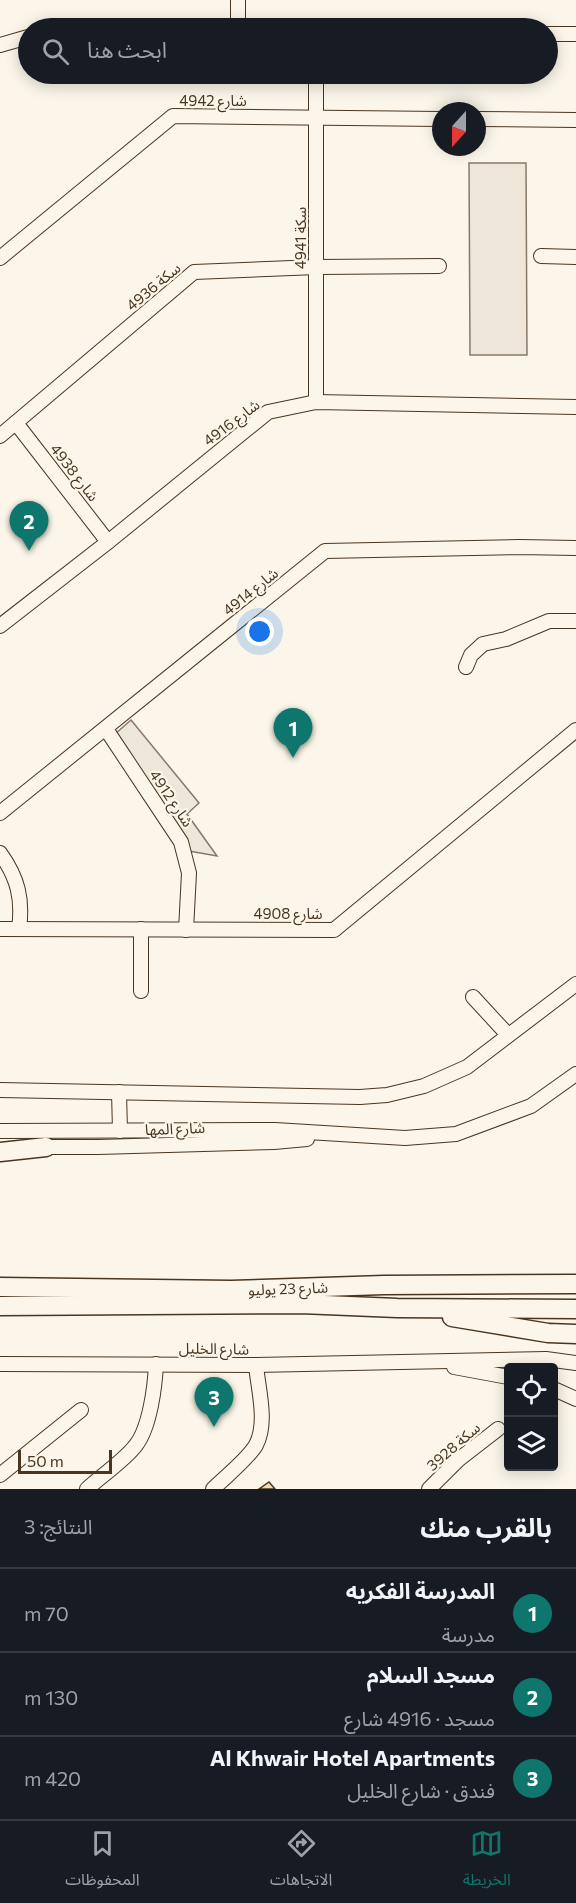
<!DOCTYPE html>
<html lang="ar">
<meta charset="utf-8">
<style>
body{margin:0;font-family:Commissioner,"Noto Sans Arabic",sans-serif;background:#20242c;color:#f1f3f6;direction:rtl}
.controls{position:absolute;right:18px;bottom:18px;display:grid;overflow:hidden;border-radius:6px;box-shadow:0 3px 15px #0003}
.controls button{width:54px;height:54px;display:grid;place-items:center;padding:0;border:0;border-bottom:2px solid #363941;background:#171b24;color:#f1f3f6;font:30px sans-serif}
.compass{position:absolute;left:432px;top:102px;width:54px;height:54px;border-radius:50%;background:#171b24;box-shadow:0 3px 15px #0003;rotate:201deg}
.scale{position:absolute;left:18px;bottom:15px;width:94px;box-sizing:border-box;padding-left:6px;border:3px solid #4a3520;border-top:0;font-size:16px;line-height:21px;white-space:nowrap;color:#4a3520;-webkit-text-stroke:4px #fbf6e9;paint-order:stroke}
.you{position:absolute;left:260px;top:632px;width:21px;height:21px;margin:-15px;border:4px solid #fff;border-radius:50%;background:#1a73e8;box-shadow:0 0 0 9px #1a73e833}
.badge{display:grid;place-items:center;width:39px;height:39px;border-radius:50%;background:#0f766e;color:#fff;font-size:20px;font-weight:700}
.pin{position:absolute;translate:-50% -50px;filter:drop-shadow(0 2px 3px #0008)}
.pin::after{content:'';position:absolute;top:32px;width:21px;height:18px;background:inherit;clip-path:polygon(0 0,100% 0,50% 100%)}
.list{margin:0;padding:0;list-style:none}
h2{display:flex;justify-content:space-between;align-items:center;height:78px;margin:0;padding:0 24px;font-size:26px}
h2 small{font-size:20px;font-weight:400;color:#9ea1a6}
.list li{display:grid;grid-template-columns:39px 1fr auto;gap:18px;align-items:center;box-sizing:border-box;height:84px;padding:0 24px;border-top:2px solid #363941}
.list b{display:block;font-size:22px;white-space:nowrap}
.list p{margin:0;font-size:20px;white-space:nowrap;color:#9ea1a6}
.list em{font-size:20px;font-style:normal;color:#9ea1a6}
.icon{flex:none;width:33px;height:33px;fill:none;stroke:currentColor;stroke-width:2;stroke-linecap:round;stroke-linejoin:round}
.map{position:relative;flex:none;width:576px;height:1489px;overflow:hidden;direction:ltr}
.search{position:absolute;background:#171b24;box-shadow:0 3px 15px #0003;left:18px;right:18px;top:18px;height:66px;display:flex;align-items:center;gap:15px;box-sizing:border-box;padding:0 21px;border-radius:33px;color:#9ea1a6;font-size:22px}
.sheet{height:330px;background:#171b24}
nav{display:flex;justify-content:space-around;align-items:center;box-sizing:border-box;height:84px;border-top:2px solid #363941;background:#171b24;font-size:16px;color:#9ea1a6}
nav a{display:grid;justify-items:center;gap:3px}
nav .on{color:#0f766e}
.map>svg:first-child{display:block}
</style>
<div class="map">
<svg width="576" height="1489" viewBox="0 0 576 1489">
<rect width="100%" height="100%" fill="#fbf6e9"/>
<polygon fill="#ede6d9" stroke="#887966" stroke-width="1.5" points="469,163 526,163 527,355 470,355"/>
<polygon fill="#ede7d9" stroke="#887966" stroke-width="1.5" points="131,720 199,803 187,814 217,856 189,851 107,741"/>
<polygon fill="#ecdcbc" stroke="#4a3520" stroke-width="1.5" points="269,1482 275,1489 259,1489"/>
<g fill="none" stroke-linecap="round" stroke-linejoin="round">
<defs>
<g id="minor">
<polyline points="238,0 238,28"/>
<polyline points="96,28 107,28"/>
<polyline points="548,34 576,34"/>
<polyline points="0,45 28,37"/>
<polyline points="477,119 576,120"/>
<polyline points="541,256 576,257"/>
<polyline points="0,258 173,116 441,119"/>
<polyline points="316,402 316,74"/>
<polyline points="16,423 108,542"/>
<polyline points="0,436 194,272 317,267 439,266"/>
<polyline points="0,626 108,542 268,412 316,402 576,407"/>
<polyline points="466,667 471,655 483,644 506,639 549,621 576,621"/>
<polyline points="106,729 181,842 189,873 186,930"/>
<polyline points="0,813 325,551 519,547 576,548"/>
<path d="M0,853C18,878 23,899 19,929"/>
<polyline points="0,929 334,930 576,730"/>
<polyline points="141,991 141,929"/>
<polyline points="473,997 508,1035"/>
<polyline points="0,1090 360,1097 387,1095 424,1086 467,1067 576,984"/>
<polyline points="119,1092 120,1131"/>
<polyline points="0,1131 275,1130 405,1138 456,1134 531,1106 576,1074"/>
<polyline points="39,1147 98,1147 274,1142 307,1139"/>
<polyline points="0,1364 256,1365 546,1359 576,1363"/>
<polyline points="454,1367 508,1377"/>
<polyline points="554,1389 576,1399"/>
<polyline points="0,1475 81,1410"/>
<path d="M87,1489C101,1476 125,1460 136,1445C150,1427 155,1386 156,1364"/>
<path d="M213,1489C225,1477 248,1459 256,1445C268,1422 258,1389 256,1365"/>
<polyline points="429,1489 458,1460 498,1429"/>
</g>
<g id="major">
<polyline points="0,1152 46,1147"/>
<polyline points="0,1287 231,1290 384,1285 576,1284"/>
<polyline points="0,1306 301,1304 397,1308 576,1309"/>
<polyline points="452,1317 548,1333 576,1334"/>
</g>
</defs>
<use href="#minor" stroke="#4a3520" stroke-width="16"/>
<use href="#major" stroke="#4a3520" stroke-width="21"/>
<use href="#minor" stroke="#fbf6e9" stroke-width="14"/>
<use href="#major" stroke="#fbf6e9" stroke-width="18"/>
</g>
<g text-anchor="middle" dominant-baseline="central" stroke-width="4.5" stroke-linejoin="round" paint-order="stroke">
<g font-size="15" fill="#4a3520" stroke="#fbf6e9">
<text x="213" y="100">4942 شارع</text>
<text transform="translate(300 238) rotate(-90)">سكة 4941</text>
<text transform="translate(153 286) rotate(-40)">سكة 4936</text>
<text transform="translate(231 422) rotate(-37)">4916 شارع</text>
<text transform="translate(75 472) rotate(52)">شارع 4938</text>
<text transform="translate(250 591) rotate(-39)">4914 شارع</text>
<text transform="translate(172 798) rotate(56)">4912 شارع</text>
<text x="288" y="913">4908 شارع</text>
<text transform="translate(175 1128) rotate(-2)">شارع المها</text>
<text transform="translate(288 1288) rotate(-2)">شارع 23 يوليو</text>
<text transform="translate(214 1348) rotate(1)">شارع الخليل</text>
<text transform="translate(453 1446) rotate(-41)">سكة 3928</text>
</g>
</g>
</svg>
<div class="controls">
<button><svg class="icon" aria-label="locate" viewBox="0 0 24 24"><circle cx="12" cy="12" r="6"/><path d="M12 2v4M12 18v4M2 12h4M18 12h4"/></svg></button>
<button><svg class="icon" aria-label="layers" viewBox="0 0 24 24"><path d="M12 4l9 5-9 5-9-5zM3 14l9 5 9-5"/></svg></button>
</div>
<svg class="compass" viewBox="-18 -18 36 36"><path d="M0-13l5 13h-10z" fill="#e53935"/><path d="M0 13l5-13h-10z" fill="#9ea1a6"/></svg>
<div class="scale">50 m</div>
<div class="you"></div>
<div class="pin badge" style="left:293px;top:758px">1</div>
<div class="pin badge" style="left:29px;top:551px">2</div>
<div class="pin badge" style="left:214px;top:1427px">3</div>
<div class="search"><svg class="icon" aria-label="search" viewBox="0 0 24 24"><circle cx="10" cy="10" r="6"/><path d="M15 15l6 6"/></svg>ابحث هنا</div>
</div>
<section class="sheet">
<h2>بالقرب منك<small>النتائج: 3</small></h2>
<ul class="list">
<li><span class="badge">1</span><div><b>المدرسة الفكريه</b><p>مدرسة</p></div><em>70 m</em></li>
<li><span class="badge">2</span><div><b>مسجد السلام</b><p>مسجد · 4916 شارع</p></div><em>130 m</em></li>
<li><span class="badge">3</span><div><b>Al Khwair Hotel Apartments</b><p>فندق · شارع الخليل</p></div><em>420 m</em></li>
</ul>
</section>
<nav>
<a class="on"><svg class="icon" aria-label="map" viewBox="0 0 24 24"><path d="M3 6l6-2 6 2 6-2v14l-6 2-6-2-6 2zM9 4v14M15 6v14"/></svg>الخريطة</a>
<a><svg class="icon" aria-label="directions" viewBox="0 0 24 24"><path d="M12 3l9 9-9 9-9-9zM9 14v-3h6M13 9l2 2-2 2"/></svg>الاتجاهات</a>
<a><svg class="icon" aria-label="saved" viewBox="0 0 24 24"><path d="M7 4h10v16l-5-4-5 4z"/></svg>المحفوظات</a>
</nav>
